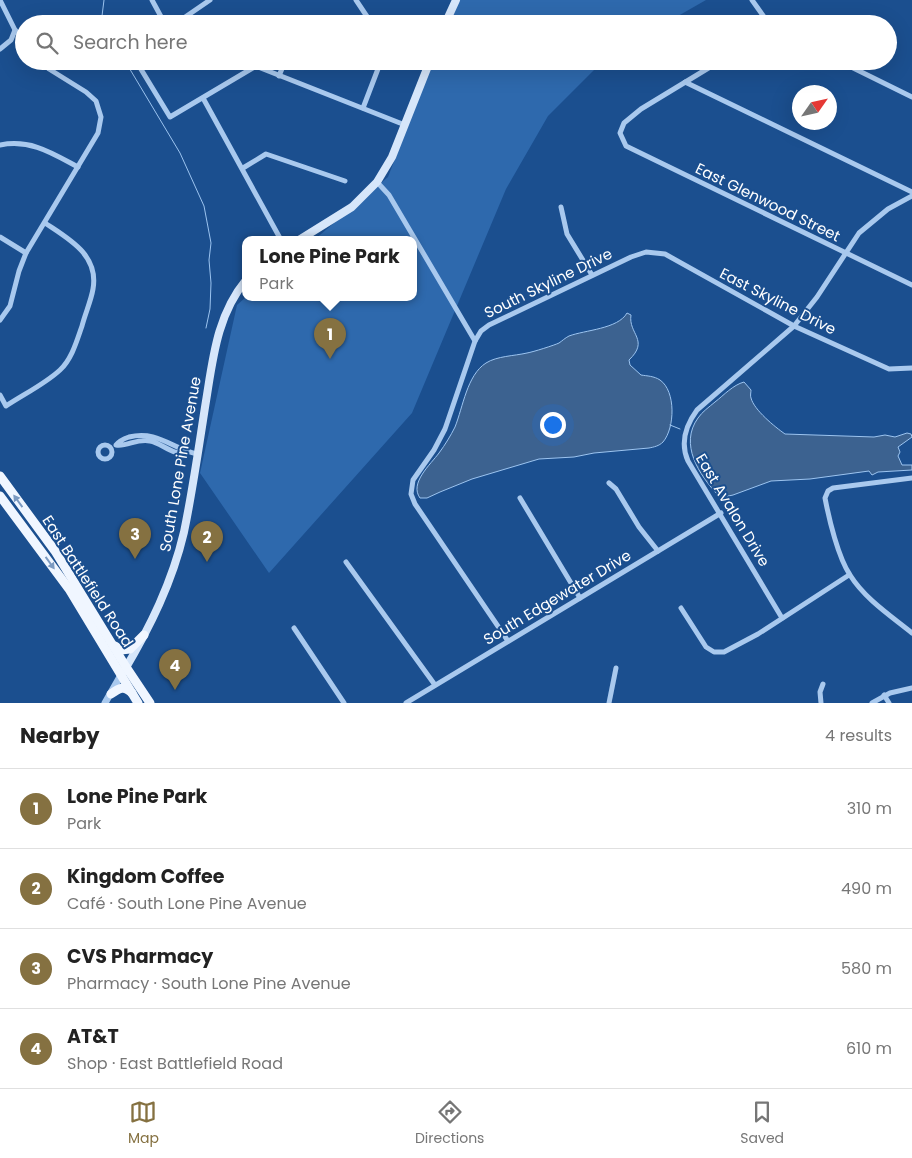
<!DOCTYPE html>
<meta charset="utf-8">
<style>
body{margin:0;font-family:Poppins,sans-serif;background:#f2f2f2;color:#222}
.compass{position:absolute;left:792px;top:85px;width:45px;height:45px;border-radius:50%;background:#fff;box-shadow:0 5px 20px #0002;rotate:56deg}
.you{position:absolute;left:552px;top:424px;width:18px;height:18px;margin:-12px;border:4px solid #fff;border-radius:50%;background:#1a73e8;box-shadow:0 0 0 8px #1a73e833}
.badge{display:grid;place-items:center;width:32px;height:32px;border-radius:50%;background:#857141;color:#fff;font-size:16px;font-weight:700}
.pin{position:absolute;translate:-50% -41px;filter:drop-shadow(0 1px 2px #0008)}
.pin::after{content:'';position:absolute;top:26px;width:18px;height:15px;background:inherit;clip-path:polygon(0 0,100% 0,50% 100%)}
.popup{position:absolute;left:242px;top:236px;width:175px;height:65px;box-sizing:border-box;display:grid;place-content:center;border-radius:10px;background:#fff;filter:drop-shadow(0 1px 4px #0005);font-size:16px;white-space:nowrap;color:#767676}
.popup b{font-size:19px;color:#222}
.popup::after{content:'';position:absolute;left:50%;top:100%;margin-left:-10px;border:10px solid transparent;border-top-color:#fff}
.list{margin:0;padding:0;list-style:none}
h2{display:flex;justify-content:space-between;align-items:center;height:65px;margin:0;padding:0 20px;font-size:21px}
h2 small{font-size:16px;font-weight:400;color:#767676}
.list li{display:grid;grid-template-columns:32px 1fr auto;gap:15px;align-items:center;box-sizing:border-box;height:80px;padding:0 20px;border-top:1px solid #e0e0e0}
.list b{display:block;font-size:19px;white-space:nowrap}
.list p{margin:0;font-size:16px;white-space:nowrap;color:#767676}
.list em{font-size:16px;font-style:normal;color:#767676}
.icon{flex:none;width:28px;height:28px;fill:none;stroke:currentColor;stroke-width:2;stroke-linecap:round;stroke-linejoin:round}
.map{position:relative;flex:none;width:912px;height:703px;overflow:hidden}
.search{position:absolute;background:#fff;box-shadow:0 5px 20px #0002;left:15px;right:15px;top:15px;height:55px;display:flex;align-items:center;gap:12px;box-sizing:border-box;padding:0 18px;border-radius:28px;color:#767676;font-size:19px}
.sheet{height:385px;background:#fff}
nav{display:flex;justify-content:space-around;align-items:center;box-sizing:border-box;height:70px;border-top:1px solid #e0e0e0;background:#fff;font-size:14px;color:#767676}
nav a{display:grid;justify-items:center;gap:2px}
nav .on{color:#857141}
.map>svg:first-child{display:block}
</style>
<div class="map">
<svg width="912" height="703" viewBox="0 0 912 703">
<rect width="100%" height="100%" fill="#1b4f8f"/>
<g fill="#2e69ad">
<polygon points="459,0 706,0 664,24 448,24"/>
<polygon points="433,61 603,61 548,116 506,189 412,413 269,573 200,473 237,305 246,297 414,298 414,240 314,240 388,177"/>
</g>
<g fill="#3c6290" stroke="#9cc4f0">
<path d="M627,313L631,315C628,334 650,340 629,360L630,365L641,375C647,376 654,376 660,380C676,391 675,428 663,442C659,446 654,447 649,448L594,453L574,457L539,459L472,479L440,492L427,498H420C409,483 431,464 439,453C445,445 451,435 455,427C463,407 467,375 486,363C497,356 514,356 527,353C533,352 555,345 559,343C562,341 565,338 569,336C585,330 618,329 627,313Z"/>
<path d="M744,382L751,390C751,392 750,396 751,398C754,410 775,427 785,434L874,437L885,435L895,437L907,433L911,434L912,437L898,447L900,452L898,456L902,465H912V470L878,472L872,475L869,471L810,479L771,481L733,495L724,497L718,495C699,475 679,444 698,418C702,412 709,407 715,402C724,395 733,385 744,382Z"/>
</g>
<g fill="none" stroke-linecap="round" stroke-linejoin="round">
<g stroke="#9cc4f0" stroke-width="1">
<polyline points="101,24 104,0"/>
<polyline points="125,61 180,153 204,206 211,243 209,260 211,283 210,309 206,328"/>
<polyline points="670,425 680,429"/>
</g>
<g stroke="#a9c9ee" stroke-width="5">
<polyline points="0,0 15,30 24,40"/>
<polyline points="152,0 165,24"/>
<polyline points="356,0 372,24"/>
<polyline points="752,0 769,24"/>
<polyline points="175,24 210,0"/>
<polyline points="0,49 11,40 15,30"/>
<polyline points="136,61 170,117 256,66"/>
<polyline points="243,61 405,125"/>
<polyline points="720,61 641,109 624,123 620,133 626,146 912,285"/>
<polyline points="839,61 912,97"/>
<polyline points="279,76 285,61"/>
<polyline points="685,82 912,192"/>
<polyline points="203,98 281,240"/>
<polyline points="363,108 381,61"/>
<path d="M0,145C31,139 52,153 78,167"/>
<polyline points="243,168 266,154 345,181"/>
<polyline points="377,182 389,195 475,341"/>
<polyline points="561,207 567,234 592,275"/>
<polyline points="0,237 26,253"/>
<polyline points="0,320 10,306 19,271 26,253 98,133 101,117 96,101 86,92 49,69 42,61"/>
<path d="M0,395L6,406C24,394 45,384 60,370C72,359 77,340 82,326C85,314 91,301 93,289C99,255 69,239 45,223"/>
<circle cx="105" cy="452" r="7"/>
<path d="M187,452C174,457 162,443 150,441C137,438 127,447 116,445C119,441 123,439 129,437C158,430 172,449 197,454"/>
<path d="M912,478L833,488L828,491L825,498C829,519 838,557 850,575C865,599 891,616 912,633"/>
<polyline points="609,483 616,489 639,527 658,551"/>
<polyline points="520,498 580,598"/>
<polyline points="346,562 435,685"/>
<polyline points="681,608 706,647 714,652 724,652 758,634 849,575"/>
<path d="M782,618L688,461C680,443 686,425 697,410L794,326L817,297L859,233L888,209L912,196"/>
<polyline points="294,628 344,703"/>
<polyline points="508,641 415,504 411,494 413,480 434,450 445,429 475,341 481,331 489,325 631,257 646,252 665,254 794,326 889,369 912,368"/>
<polyline points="884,695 889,703"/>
<polyline points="406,703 721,513"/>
<polyline points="609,703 616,668"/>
<polyline points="821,703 820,692 823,684"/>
<polyline points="872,703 890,693 912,688"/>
</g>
<polyline stroke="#a9c9ee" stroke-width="7" points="105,703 121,675"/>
<g stroke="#d6e6fa" stroke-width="8">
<polyline points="445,24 456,0"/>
<polyline points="299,240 352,207 377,182 392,157 430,61"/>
<path d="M124,671C150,627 172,583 184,532C193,489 199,445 206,401C213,358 217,315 246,280"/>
</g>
<g stroke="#f0f6ff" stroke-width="9">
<polyline points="0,476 55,551 126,667 150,703"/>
<polyline points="0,496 69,589 138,703"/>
<polyline points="115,646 121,650 130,649 144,635"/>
<path d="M111,694C119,688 124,685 132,693"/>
</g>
</g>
<defs><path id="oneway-solid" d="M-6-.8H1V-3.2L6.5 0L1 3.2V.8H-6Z" transform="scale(1.25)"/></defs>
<g fill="#7b9ac1">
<use href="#oneway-solid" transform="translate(18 501) rotate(-126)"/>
<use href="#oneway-solid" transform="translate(50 563) rotate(54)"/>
</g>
<g text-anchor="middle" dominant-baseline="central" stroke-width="4" stroke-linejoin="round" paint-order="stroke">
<g font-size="15" fill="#fff" stroke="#1b4f8f">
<text transform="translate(768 202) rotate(26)">East Glenwood Street</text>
<text transform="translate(548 283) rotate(-26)">South Skyline Drive</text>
<text transform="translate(778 301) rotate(27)">East Skyline Drive</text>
<text transform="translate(180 464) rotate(-80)">South Lone Pine Avenue</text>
<text transform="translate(733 510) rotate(59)">East Avalon Drive</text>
<text transform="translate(88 581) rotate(57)">East Battlefield Road</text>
<text transform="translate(557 597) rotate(-31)">South Edgewater Drive</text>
</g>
</g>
</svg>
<svg class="compass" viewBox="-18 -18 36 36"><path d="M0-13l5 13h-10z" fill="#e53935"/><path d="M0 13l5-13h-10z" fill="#767676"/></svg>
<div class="you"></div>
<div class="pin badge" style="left:330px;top:359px">1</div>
<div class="popup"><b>Lone Pine Park</b>Park</div>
<div class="pin badge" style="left:207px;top:562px">2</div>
<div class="pin badge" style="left:135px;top:559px">3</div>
<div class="pin badge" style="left:175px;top:690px">4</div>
<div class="search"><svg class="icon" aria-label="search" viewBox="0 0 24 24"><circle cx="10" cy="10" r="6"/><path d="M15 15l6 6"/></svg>Search here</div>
</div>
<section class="sheet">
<h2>Nearby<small>4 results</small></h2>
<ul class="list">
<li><span class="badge">1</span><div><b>Lone Pine Park</b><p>Park</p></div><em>310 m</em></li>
<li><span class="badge">2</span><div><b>Kingdom Coffee</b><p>Café · South Lone Pine Avenue</p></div><em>490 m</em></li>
<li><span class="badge">3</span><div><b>CVS Pharmacy</b><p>Pharmacy · South Lone Pine Avenue</p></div><em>580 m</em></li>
<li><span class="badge">4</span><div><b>AT&amp;T</b><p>Shop · East Battlefield Road</p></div><em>610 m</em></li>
</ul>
</section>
<nav>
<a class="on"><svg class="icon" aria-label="map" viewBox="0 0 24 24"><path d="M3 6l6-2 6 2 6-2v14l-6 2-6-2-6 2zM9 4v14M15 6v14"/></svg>Map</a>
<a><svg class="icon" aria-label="directions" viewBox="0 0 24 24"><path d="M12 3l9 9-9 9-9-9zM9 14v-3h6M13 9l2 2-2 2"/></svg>Directions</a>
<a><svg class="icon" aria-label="saved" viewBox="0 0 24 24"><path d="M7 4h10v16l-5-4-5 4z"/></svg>Saved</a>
</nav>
